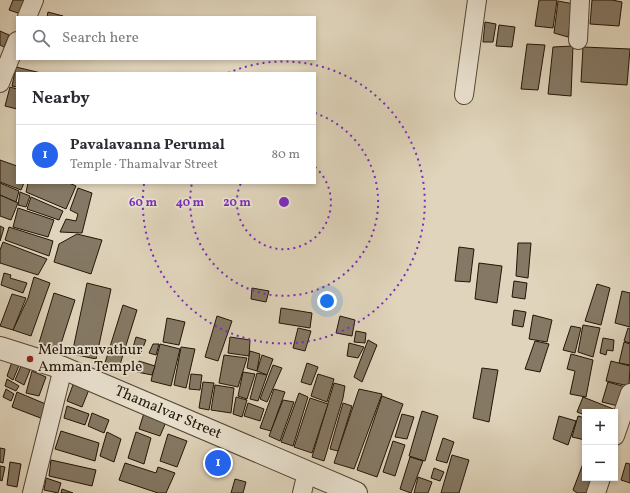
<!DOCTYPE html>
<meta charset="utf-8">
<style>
body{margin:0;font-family:Vollkorn,serif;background:#f2f2f3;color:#2b2b33}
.controls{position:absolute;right:12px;bottom:12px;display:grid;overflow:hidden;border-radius:0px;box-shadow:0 2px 6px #0003}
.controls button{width:36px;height:36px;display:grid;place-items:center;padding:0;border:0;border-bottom:1px solid #e1e1e2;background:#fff;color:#2b2b33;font:20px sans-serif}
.you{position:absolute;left:327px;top:301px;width:14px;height:14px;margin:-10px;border:3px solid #fff;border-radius:50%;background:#1a73e8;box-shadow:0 0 0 6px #1a73e833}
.badge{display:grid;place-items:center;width:26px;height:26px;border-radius:50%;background:#2563eb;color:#fff;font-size:13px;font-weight:700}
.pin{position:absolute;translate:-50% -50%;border:2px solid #fff;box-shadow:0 1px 4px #0006}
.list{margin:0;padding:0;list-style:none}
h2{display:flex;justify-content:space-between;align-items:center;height:52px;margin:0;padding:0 16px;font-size:17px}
h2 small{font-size:13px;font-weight:400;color:#7c7c81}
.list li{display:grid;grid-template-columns:26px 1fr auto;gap:12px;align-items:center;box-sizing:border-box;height:60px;padding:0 16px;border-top:1px solid #e1e1e2}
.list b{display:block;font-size:15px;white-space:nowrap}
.list p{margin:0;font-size:13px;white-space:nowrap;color:#7c7c81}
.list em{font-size:13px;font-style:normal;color:#7c7c81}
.icon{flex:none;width:22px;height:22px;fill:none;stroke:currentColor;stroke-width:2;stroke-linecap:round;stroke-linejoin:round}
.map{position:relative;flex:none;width:630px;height:493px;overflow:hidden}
.search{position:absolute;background:#fff;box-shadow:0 2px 6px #0003;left:16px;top:16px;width:300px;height:44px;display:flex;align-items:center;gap:10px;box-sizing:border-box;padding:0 14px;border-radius:0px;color:#7c7c81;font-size:15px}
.panel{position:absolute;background:#fff;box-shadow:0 2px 6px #0003;left:16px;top:72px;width:300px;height:112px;border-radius:0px}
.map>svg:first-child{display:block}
</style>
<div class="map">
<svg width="630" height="493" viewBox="0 0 630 493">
<rect width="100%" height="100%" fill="#e0d5bc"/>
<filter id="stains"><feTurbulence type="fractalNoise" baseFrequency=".005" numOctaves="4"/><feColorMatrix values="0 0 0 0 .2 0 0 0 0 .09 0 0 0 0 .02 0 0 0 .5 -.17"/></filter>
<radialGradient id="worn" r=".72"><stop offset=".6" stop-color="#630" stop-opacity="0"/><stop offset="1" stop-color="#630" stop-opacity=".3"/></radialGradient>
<g fill="#857965" stroke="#231507">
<polygon points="13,0 27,0 21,14 9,10"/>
<polygon points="539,0 557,0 553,28 535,26"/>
<polygon points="592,0 612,0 622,2 619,26 590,24"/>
<polygon points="558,1 574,4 568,37 554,33"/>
<polygon points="48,12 63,16 47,17"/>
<polygon points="485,22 496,24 493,42 483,42"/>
<polygon points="499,25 515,27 512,47 496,46"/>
<polygon points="0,31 9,35 4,47 0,45"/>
<polygon points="527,44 545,45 538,90 521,89"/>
<polygon points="573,46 571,96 548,94 553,47"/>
<polygon points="583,47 630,49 627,85 581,82"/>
<polygon points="16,67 41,73 17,73 17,87 12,86"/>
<polygon points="10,87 17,89 17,109 5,106"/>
<polygon points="0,160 17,166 17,183 24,183 21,190 0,182"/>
<polygon points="0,183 19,191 16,202 0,195"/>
<polygon points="28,183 69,183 76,186 66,209 26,192"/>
<polygon points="78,188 92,193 82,233 60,232 66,219 76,221 78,214 70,210"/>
<polygon points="20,192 30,196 26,207 18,205"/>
<polygon points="0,195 18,203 11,220 0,216"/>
<polygon points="31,197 63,211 59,220 27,209"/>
<polygon points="18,208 54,220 48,237 13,227"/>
<polygon points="0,226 4,228 0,241"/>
<polygon points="9,227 53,241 49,256 5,240"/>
<polygon points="77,234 102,240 91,274 54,262 59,244"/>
<polygon points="3,242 47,259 38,275 0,263 0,250"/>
<polygon points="518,243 531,243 528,278 516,276"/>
<polygon points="459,247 474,249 470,282 455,281"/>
<polygon points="479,263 502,266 497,303 475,299"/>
<polygon points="4,273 11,275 10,278 27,283 23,293 1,285"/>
<polygon points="34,277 50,283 31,336 13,330 28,298"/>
<polygon points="514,281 527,283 525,299 512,297"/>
<polygon points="87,283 111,289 96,359 72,354"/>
<polygon points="597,284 610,288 601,325 585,321"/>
<polygon points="252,288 269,291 266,302 251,299"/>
<polygon points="622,291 630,293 630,327 615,323"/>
<polygon points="54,293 75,300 59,350 39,343"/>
<polygon points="12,294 26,298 13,330 0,326"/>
<polygon points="123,305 137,310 118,371 104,366"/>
<polygon points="281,308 312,313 310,328 279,323"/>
<polygon points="514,310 526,312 523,327 512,325"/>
<polygon points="533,315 552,320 547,342 529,339"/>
<polygon points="217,316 232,321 218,361 205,357"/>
<polygon points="340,316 355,320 352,336 336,333"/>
<polygon points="167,318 185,322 179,345 163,342"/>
<polygon points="583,325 600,328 593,357 578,352"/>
<polygon points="571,326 581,328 575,353 563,350"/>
<polygon points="298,328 311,331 305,351 293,348"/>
<polygon points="628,328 630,329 630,343 624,341"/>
<polygon points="356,331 366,333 365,343 354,342"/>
<polygon points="136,337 146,340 140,355 132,351"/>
<polygon points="230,337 250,340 249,356 228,353"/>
<polygon points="603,338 614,340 613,351 607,350 606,355 600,353"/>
<polygon points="368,340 377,345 362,382 354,377"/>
<polygon points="535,341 549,344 540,372 525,369"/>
<polygon points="624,342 630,344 630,365 619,363"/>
<polygon points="349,343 364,347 358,358 347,356"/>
<polygon points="153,344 159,344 156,355 149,353"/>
<polygon points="160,344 180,349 171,386 151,381"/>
<polygon points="181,347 195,349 186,388 174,385"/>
<polygon points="250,351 260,354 257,371 247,368"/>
<polygon points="571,354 593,360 586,397 570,394 575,371 567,369"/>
<polygon points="224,355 247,358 238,387 219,383"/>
<polygon points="262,355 273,359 267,375 257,371"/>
<polygon points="13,359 20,363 13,380 7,376"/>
<polygon points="139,361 155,366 152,375 137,372"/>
<polygon points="611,361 630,366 629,386 606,381"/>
<polygon points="307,363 318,367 311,385 301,382"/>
<polygon points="273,365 282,368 267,402 260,399"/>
<polygon points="21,366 30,370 24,385 15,380"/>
<polygon points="482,368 498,370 489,422 473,418"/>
<polygon points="32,371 46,377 39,396 26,393"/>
<polygon points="243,372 255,374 247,399 238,396"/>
<polygon points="257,373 267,375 258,401 250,399"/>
<polygon points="191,374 202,375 200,390 189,389"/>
<polygon points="318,374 334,379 327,402 311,396"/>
<polygon points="7,379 19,386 16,391 5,386"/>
<polygon points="74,382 90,387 82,407 67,401"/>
<polygon points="203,382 214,383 209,410 199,408"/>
<polygon points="608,382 629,388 622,407 602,402"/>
<polygon points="334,383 345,386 343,398 324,461 312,457"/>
<polygon points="215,385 234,388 231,413 211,410"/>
<polygon points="6,389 14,394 11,401 3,397"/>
<polygon points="274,389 285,392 271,431 260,428"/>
<polygon points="359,389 382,394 354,469 334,463"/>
<polygon points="17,392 48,405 43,419 12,407"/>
<polygon points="299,393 308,397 293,446 281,442"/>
<polygon points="382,396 403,404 377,477 357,470"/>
<polygon points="236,397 247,400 242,417 233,414"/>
<polygon points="583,397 621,412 585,412 585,415 577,412"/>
<polygon points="310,398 328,404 312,453 294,447"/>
<polygon points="283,400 294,402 280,441 269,436"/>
<polygon points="248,403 264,409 260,421 244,416"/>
<polygon points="343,403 352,406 338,451 330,449"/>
<polygon points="67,406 89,414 85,425 64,418"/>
<polygon points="422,411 438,416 425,461 409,456"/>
<polygon points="92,413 109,420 104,433 88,426"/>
<polygon points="144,413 166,422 160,436 139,429"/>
<polygon points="402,414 414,417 407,439 395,437"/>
<polygon points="559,416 576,421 568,445 553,439"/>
<polygon points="578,416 585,418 585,440 572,437"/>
<polygon points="61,431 99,443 95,461 55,449"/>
<polygon points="107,432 121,439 114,462 100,456"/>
<polygon points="136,432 151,438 144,464 128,458"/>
<polygon points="168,434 187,441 177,467 160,461"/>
<polygon points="443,438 454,442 447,463 436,460"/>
<polygon points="393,441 405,445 395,476 383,472"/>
<polygon points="0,448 5,449 3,463 0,462"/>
<polygon points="452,455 469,460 459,493 441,493"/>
<polygon points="410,457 423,461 411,493 400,489"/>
<polygon points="51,460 96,470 92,486 49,476"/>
<polygon points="584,461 585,462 585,478 595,478 590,493 577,493 573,490"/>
<polygon points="10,462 21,464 17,487 7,485"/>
<polygon points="125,463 156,473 158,467 175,473 166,493 158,493 119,480"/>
<polygon points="626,463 630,464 630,483 621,480"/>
<polygon points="0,466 5,467 2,481 0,480"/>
<polygon points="434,468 444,472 440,481 431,478"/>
<polygon points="418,477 432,482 428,493 414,493"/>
<polygon points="46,478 61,483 58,493 44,490"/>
<polygon points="235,479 246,482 243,493 231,493"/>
<polygon points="62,489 73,493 61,493"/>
</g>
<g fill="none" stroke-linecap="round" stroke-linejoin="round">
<defs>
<g id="minor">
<polyline points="27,17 34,0"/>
<polyline points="578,40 580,0"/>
<polyline points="0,83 17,41"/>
<polyline points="464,95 477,0"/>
<polyline points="615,436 630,393"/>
<polyline points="32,493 63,368"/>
<polyline points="302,493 307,472"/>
<polyline points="596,493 601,478"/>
</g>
<polyline id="tertiary" points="0,348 63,368 356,493"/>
</defs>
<use href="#minor" stroke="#524534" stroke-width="20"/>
<use href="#tertiary" stroke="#524534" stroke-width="24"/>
<use href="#minor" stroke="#ebe4d3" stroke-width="18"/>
<use href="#tertiary" stroke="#ebe4d3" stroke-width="22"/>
</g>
<g fill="none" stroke="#7b2cbf" stroke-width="2" stroke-dasharray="2 4">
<path d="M315 167A47 47 0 1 1 241 183"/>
<path d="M315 113A94 94 0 1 1 192 183"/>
<path d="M228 73A141 141 0 1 1 144 184"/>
</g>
<circle fill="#8f2418" stroke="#ebe4d3" stroke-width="1.5" cx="30" cy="359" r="4"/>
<g text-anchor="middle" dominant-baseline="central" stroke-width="3.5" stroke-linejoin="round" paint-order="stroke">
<g font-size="15" fill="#231507" stroke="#ebe4d3" text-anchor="start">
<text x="38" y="350">Melmaruvathur<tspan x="38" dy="17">Amman Temple</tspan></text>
</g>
<g font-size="15" fill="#231507" stroke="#ebe4d3">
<text transform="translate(168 413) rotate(23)">Thamalvar Street</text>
</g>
</g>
<circle cx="284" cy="202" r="6" fill="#7b2cbf" stroke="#ebe4d3" stroke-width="2"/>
<g font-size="12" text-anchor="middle" font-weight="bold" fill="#7b2cbf" stroke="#ebe4d3" stroke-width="3.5" stroke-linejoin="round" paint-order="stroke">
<text x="190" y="206">40 m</text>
<text x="237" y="206">20 m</text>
<text x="143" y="206">60 m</text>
</g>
<rect width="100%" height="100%" filter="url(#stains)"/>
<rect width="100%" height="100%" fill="url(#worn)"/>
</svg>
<div class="controls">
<button>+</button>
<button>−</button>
</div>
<div class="you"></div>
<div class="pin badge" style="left:218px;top:463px">1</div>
<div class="search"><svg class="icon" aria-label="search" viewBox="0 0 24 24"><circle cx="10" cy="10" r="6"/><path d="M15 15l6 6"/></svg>Search here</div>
<section class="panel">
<h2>Nearby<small></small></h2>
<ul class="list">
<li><span class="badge">1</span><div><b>Pavalavanna Perumal</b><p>Temple · Thamalvar Street</p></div><em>80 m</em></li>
</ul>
</section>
</div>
